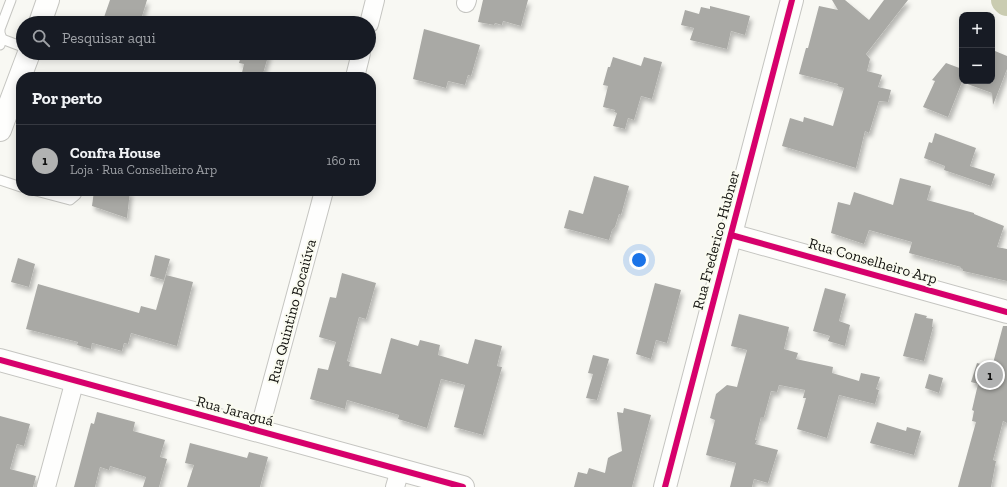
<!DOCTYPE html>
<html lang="pt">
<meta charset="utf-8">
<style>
body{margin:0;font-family:"Zilla Slab",serif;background:#20242c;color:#f1f3f6}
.controls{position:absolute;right:12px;top:12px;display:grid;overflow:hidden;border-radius:8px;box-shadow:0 2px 10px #0003}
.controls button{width:36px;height:36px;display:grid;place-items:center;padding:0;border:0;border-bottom:1px solid #363941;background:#171b24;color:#f1f3f6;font:20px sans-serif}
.you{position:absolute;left:639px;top:260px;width:14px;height:14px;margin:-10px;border:3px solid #fff;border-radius:50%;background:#1a73e8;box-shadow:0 0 0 6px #1a73e833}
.badge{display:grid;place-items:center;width:26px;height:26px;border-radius:50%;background:#b1b2b2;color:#111;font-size:13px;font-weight:700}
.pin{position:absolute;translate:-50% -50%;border:2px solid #fff;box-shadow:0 1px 4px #0006}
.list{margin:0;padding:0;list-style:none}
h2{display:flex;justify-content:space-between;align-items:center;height:52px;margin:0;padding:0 16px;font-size:17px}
h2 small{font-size:13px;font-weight:400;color:#9ea1a6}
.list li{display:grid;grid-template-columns:26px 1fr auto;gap:12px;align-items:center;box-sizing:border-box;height:72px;padding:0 16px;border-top:1px solid #363941}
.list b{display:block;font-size:15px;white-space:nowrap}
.list p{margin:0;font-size:13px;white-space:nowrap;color:#9ea1a6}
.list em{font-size:13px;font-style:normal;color:#9ea1a6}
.icon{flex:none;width:22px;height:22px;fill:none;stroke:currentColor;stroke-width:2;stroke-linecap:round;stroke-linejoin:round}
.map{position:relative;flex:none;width:1007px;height:487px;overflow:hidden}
.search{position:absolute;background:#171b24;box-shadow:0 2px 10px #0003;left:16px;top:16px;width:360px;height:44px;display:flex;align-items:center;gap:10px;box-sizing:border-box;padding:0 14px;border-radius:22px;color:#9ea1a6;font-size:15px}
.panel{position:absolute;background:#171b24;box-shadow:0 2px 10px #0003;left:16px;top:72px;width:360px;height:124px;border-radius:16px}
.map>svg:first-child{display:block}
</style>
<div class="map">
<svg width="1007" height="487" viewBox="0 0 1007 487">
<defs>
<filter id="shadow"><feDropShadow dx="2.5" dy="4.5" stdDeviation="2" flood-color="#0004"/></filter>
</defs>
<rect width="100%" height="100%" fill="#f8f8f3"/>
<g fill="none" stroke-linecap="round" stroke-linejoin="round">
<polyline stroke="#caccb1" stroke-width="28" points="1005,0 1007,2"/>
</g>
<g fill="#a9a9a5" filter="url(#shadow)">
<polygon points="110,0 147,0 140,23 102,23"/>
<polygon points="483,0 528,0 521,26 503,21 502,25 495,23 494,25 478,22"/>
<polygon points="832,0 845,0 869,20 884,0 908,0 866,54 870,59 867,71 882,75 878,87 891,90 888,102 879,101 869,133 865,131 856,168 782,146 790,118 803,122 804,117 833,126 844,88 837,86 838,84 799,74 806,48 808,48 819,6 838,10"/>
<polygon points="710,6 750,16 745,35 731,31 727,49 690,40 694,28 681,25 685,10 699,14 701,7 710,9"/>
<polygon points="424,29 480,45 471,76 468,75 465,85 448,81 446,88 413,79"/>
<polygon points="995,51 1007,56 1007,69 993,105 992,93 962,82 992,81 992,58"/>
<polygon points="242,53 269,53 262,77 241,77 244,64 239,63"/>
<polygon points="613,57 641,66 644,57 662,62 652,99 641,96 634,120 628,118 625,129 613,126 617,113 614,112 615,110 603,107 608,86 603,85 608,67 610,67"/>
<polygon points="946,63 962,69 962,82 948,117 923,107 935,81 932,80"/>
<polygon points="935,133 976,148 970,166 995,174 991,186 944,170 945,166 924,158 929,142 932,143"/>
<polygon points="594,176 629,186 621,215 619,214 615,227 612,230 609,240 564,228 569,210 583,214"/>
<polygon points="900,178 931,186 927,200 974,213 974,214 1004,226 997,247 1007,249 1007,281 963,271 963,269 960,268 961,267 909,253 912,242 869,230 864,244 831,233 838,202 850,205 854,192 893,205"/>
<polygon points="94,191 130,191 127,218 92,206"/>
<polygon points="155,255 170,259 164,280 150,276"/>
<polygon points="18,258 35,264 29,287 11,282"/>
<polygon points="342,273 376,283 366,319 359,317 347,361 350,362 349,366 381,374 391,338 418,346 420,340 440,345 438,355 468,364 475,339 502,346 497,366 502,367 483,435 454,427 465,385 441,379 427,428 398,419 399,415 347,400 345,409 310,399 318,368 328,370 336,342 319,337 330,297 336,298"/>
<polygon points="166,275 193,282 177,346 131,333 128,344 124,343 122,351 92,343 91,349 77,345 78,342 26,329 38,284 139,313 141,306 156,310"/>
<polygon points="655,283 681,290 667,343 656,340 651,359 636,354"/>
<polygon points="825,288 846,294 839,321 850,325 845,346 828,341 830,336 813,331"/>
<polygon points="915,313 927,316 926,318 933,319 932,327 933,327 924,361 903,356"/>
<polygon points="739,314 789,327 784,349 798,353 796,359 833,367 832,373 859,381 861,373 880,377 876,389 879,390 875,404 839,395 827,438 797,429 806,398 803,398 805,390 779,385 777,392 771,391 764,417 761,417 755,440 757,440 755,444 778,450 768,483 754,479 752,487 730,487 736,463 706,455 715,420 710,418 716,394 727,385 737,387 747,350 731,346"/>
<polygon points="1003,326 1007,326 1007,423 1003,421 993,460 996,461 991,487 958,487 976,422 972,421 974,411 972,410 978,384 971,382 977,363 992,367"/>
<polygon points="593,355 609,359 597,400 586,398 593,374 588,373"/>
<polygon points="929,374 943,378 939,393 925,388"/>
<polygon points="624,408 651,415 632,487 574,487 578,472 587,474 589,468 605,473 608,458 611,456 622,451 617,412 623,413"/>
<polygon points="97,412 135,422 133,431 165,440 160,457 167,459 159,487 143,487 146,477 110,466 109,470 100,467 95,487 74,487 91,423 94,424"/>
<polygon points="0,416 30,424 24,446 17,444 10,469 36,476 33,487 0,487"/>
<polygon points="877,422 906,431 907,427 921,431 914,455 870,443"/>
<polygon points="190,443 247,458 249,452 268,457 260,487 187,487 194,465 185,463"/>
</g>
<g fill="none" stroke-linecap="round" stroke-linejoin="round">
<defs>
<g id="lane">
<polyline points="2,39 23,47"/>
<polyline points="0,45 2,39 0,33 0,29 11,0"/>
<polyline points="0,180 21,187"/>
<polyline points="36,191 70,200 76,195 78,191"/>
</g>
<g id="street">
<polyline points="466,3 467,0"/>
<polyline points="369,24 375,0"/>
<polyline points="355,77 361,53"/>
<polyline points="259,431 324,191"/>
<polyline points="46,487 75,380"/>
<polyline points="395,487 400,470"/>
</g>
<g id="secondary">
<polyline points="40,23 48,0"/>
<polyline points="0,130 29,53"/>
<polyline points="731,235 1007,312"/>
<polyline points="0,360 463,487"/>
<polyline points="665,487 792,0"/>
</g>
</defs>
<use href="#lane" stroke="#c5c5c1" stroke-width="11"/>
<use href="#street" stroke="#c5c5c1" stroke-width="20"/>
<use href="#secondary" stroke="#c5c5c1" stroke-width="24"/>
<use href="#lane" stroke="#fefefd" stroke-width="9"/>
<use href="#street" stroke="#fefefd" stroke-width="18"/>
<use href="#secondary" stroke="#fefefd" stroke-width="22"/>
<defs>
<g id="cycleway">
<polyline points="731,235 1007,312"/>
<polyline points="0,360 463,487"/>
<polyline points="665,487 792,0"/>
</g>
</defs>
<use href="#cycleway" stroke="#fafbf0" stroke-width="8"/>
<use href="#cycleway" stroke="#d6006c" stroke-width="6"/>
</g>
<g text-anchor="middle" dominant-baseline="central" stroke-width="4" stroke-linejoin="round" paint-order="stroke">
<g font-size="15" fill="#13130f" stroke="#fafbf0">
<text transform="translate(716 240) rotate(-75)">Rua Frederico Hubner</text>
<text transform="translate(873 261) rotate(16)">Rua Conselheiro Arp</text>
<text transform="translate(292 311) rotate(-75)">Rua Quintino Bocaiúva</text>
<text transform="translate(235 411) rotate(15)">Rua Jaraguá</text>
</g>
</g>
</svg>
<div class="controls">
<button>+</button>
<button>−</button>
</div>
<div class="you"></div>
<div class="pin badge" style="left:990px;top:375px">1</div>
<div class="search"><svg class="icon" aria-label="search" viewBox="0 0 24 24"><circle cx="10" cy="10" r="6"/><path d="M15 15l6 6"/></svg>Pesquisar aqui</div>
<section class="panel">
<h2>Por perto<small></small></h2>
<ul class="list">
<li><span class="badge">1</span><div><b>Confra House</b><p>Loja · Rua Conselheiro Arp</p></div><em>160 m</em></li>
</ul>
</section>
</div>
